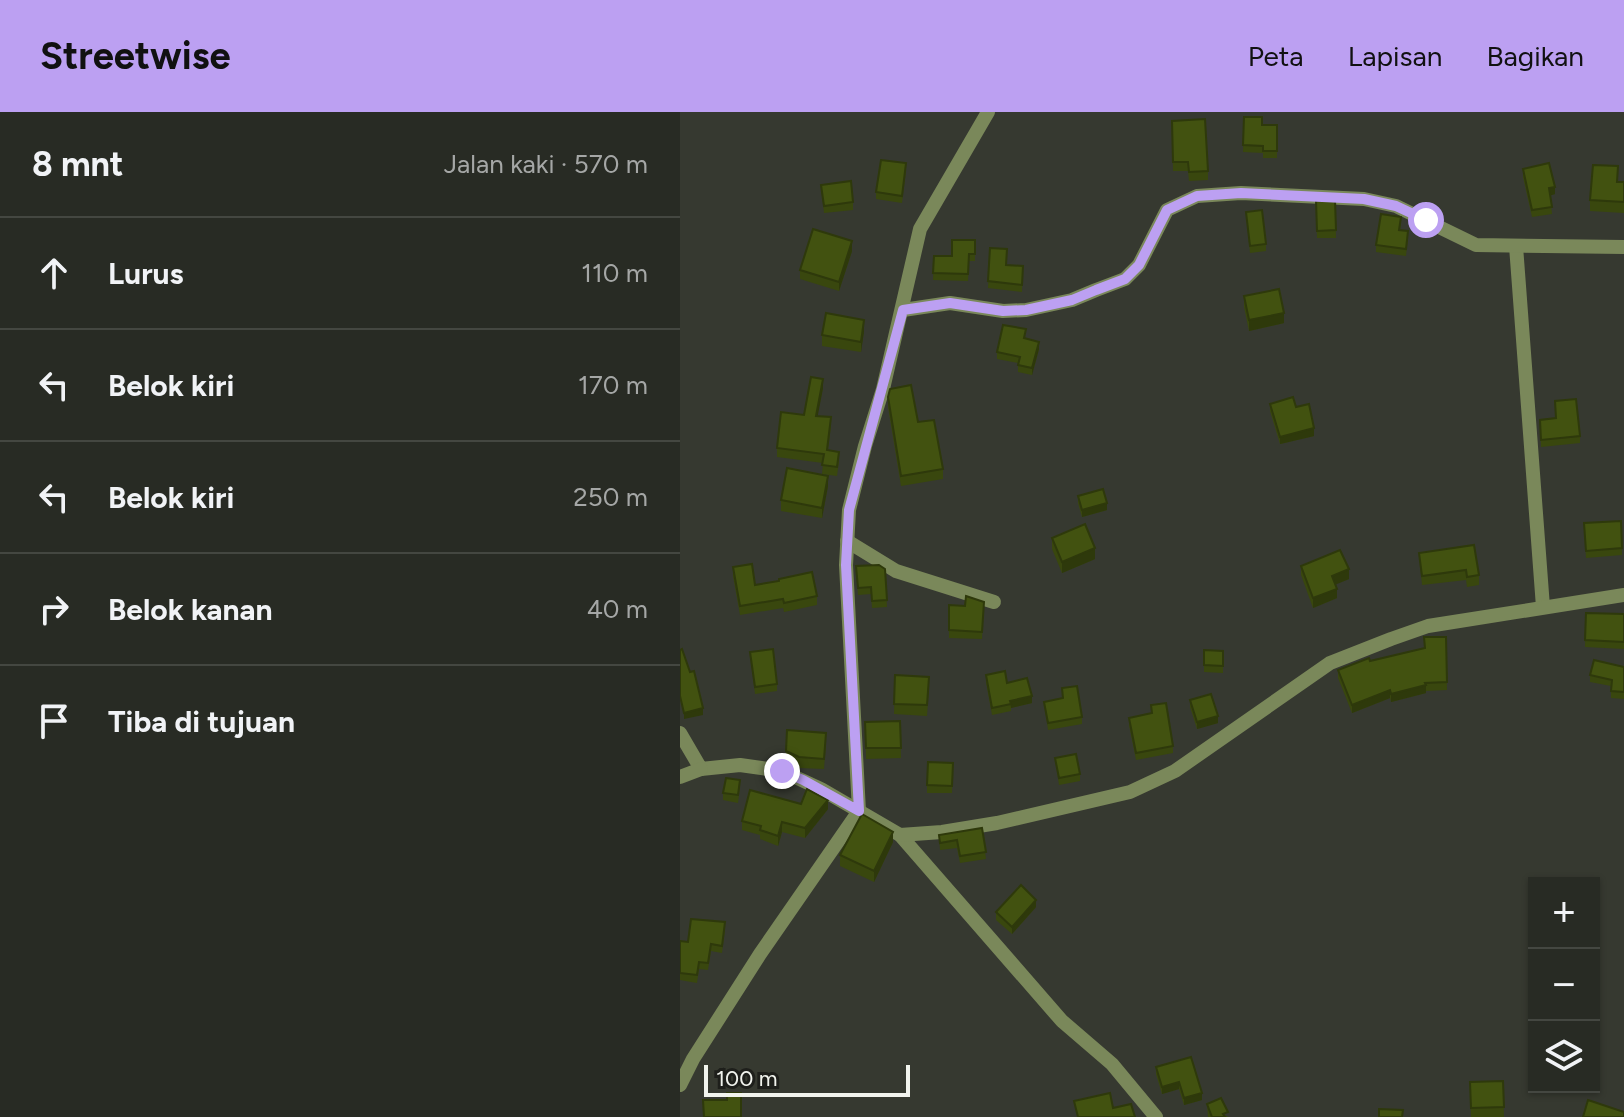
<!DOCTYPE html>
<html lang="id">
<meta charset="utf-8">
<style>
body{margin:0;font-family:Figtree,sans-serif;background:#30332c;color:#f1f3f6}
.controls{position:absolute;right:24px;bottom:24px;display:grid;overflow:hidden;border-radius:0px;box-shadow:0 2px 6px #0004}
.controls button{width:72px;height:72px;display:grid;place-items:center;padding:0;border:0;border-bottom:2px solid #444741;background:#282b24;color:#f1f3f6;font:40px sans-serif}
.scale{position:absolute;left:24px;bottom:20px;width:206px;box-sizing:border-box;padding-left:8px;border:4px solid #f2f4ee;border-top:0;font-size:22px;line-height:28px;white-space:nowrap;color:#f2f4ee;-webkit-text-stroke:6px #1e1f1b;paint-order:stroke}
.stop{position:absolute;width:24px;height:24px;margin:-18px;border:6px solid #bca0f2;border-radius:50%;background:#fff}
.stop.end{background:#bca0f2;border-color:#fff;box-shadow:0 2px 8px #0008}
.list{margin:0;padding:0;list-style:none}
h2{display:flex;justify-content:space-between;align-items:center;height:104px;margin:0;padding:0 32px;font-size:34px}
h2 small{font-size:26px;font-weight:400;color:#a5a7a6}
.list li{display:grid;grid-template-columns:52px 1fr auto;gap:24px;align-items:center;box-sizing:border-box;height:112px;padding:0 32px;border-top:2px solid #444741}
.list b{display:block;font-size:30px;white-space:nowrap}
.list em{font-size:26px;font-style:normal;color:#a5a7a6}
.icon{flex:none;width:44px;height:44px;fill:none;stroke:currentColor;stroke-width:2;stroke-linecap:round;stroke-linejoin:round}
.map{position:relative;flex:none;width:944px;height:1005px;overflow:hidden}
header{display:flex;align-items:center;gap:48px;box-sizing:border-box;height:112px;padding:0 40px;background:#bca0f2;color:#111}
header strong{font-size:38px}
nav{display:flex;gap:44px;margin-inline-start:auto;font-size:28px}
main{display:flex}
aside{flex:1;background:#282b24}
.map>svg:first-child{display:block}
</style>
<header>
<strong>Streetwise</strong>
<nav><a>Peta</a><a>Lapisan</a><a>Bagikan</a></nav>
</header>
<main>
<aside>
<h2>8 mnt<small>Jalan kaki · 570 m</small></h2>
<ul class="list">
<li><svg class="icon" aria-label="ahead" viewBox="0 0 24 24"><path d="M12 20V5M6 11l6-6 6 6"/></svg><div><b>Lurus</b></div><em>110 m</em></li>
<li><svg class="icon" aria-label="left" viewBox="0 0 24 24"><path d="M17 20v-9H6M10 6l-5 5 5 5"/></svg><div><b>Belok kiri</b></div><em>170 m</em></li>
<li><svg class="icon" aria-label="left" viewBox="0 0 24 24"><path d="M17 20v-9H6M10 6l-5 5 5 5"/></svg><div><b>Belok kiri</b></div><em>250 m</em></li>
<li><svg class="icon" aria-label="right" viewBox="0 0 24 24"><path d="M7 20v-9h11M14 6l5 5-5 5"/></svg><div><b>Belok kanan</b></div><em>40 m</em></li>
<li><svg class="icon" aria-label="arrive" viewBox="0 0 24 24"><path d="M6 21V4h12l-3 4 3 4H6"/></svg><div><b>Tiba di tujuan</b></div></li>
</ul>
</aside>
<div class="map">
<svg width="944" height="1005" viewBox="0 0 944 1005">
<rect width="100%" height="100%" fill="#363930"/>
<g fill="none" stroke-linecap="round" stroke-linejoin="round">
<g stroke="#7a885a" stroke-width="14">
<polyline points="836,134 863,495"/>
<polyline points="223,198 270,191 323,199 346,198 392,188 416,178 445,167 459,153 487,98 517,84 561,81 684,87 716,94 796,133 944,135"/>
<polyline points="167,429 216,459 314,490"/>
<polyline points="0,621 21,657 60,653 102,659 141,677 220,723 382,909 432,952 476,1005"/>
<polyline points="0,665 21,657"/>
<polyline points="220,723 262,720 317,711 450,680 495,659 650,551 711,527 748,514 944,483"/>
<polyline points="0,973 13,947 80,842 179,699 166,453 169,398 185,334 203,277 240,117 308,0"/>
</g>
</g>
<g fill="#39470e">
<polygon points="564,5 582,13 597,13 597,46 583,46 583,41 563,40"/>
<polygon points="492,9 528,59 528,68 509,69 508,59 493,59"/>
<polygon points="843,57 875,82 870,83 872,102 852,105 843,65"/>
<polygon points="226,58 222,91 196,87 196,80"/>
<polygon points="938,70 944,70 944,101 910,99 910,88"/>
<polygon points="141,73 173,90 173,98 144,101"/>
<polygon points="636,88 655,88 656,126 637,126"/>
<polygon points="566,100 586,132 586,139 570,141"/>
<polygon points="721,111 720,118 728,125 726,144 696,140 696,133"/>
<polygon points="295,128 295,149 289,149 288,169 253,168 254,144 272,144"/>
<polygon points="310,136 326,153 343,154 342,180 308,176"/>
<polygon points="172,139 159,179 120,167 120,158"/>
<polygon points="564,184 604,211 569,219 564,195"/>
<polygon points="184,219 181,240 142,234 142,223"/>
<polygon points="345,226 359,237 352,263 338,260 338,251 317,247 317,240"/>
<polygon points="143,276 137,304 151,314 148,338 159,349 157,364 142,362 143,351 97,345 97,336"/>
<polygon points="208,285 238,310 263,357 263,367 221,374 208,295"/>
<polygon points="875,289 900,324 900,331 861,335 860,308 876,306"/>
<polygon points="590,292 616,295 634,324 600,332 590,299"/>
<polygon points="148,374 142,406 101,399 101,388"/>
<polygon points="398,384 427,398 402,405 398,391"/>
<polygon points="941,409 942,443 906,446 904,411"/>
<polygon points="372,426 415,447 382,461 372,437"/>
<polygon points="739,441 799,463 799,473 787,475 786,468 742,473"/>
<polygon points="176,454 205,457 207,495 192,496 191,482 178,483"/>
<polygon points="621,454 669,467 656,472 657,486 633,496 621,463"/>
<polygon points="53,455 75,473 137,484 137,493 104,500 103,496 60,503 53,464"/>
<polygon points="304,490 302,527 269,526 269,493 285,494"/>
<polygon points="906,501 944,502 944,537 905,535"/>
<polygon points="766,525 767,578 746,579 746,581 711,590 710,586 672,601 658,566 658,558 690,549 744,536"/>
<polygon points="524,538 543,539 543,561 524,560"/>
<polygon points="70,540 97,572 97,579 75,582"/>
<polygon points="944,555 944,587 931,586 931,574 910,570 910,563"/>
<polygon points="215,563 249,576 247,604 214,602"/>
<polygon points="306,563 327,571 352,591 331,596 331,599 312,603 306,570"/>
<polygon points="382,576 402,605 402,612 368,618 364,590 382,586"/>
<polygon points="510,588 538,611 517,617 510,595"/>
<polygon points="471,593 493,634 493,641 456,648 449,613 449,606 471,602"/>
<polygon points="220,609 221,646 186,647 185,610"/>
<polygon points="146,631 144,657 119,656 106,650 106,639"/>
<polygon points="375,646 400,662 400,669 379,673"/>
<polygon points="273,651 272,681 247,681 247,673"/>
<polygon points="60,675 58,691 43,688 43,681"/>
<polygon points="148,697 125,726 102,720 98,734 80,727 80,723 62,718 62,709"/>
<polygon points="302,716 306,747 280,751 277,736 260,738 259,723"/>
<polygon points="213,730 194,770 160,754 160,743"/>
<polygon points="356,795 332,822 316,808 316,800"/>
<polygon points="45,817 42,841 31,839 28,858 19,857 17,871 0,868 0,829 8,830"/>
<polygon points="476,955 522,988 504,993 499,977 482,982 476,962"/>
<polygon points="823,969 824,1005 791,1005 790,970"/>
<polygon points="527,992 548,1005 528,1005"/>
</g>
<g fill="#2e390b">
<polygon points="875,75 875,82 869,84 869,76"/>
<polygon points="172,129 172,139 159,179 159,170"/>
<polygon points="604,201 604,211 569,219 569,208"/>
<polygon points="184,208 184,219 181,240 181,230"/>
<polygon points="359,230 359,237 352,263 352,256"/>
<polygon points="143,267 143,276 136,313 136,304"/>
<polygon points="634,316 634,324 600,332 600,325"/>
<polygon points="148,364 148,374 142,406 142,396"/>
<polygon points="427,391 427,398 402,405 402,398"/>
<polygon points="415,436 415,447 382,461 382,450"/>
<polygon points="669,457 669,467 652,474 652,464"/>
<polygon points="657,477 657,486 633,496 633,486"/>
<polygon points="746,573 746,581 711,590 711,582"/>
<polygon points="710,578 710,586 672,601 672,593"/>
<polygon points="352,584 352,591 331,596 330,589"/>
<polygon points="23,596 23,603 4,607 4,601"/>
<polygon points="538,604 538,611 517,617 517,610"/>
<polygon points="148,688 148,697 125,726 125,716"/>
<polygon points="102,710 102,720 98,734 98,724"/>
<polygon points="213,720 213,730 194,770 194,759"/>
<polygon points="356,788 356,795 332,822 332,815"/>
<polygon points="499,970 499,977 482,982 482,975"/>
<polygon points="522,981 522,988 504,993 504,986"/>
</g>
<g fill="#425210" stroke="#2e390b" stroke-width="2">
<polygon points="564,5 582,5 582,13 597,13 597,39 583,39 583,34 563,33"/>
<polygon points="525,7 528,59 509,60 508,50 493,50 492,9"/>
<polygon points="201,48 226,51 222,84 196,80"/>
<polygon points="869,51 875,75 869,76 872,95 852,98 843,57"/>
<polygon points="913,53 938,54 937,70 944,70 944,90 910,88"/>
<polygon points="171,69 173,90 144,94 141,73"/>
<polygon points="636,88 655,88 656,118 637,119"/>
<polygon points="582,98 586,132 570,134 566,100"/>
<polygon points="701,102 721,105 719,118 728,119 726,137 696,133"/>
<polygon points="133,117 172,129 159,170 120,158"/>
<polygon points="272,128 295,128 295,142 289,142 288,162 253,161 254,144 272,144"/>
<polygon points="310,136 327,137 326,153 343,154 342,173 308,169"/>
<polygon points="599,177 604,201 569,208 564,184"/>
<polygon points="146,201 184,208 181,230 142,223"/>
<polygon points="323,213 346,217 344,226 359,230 352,256 338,253 340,245 317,240"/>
<polygon points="131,265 143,267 136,304 151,305 147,338 159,340 157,355 142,353 144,342 97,336 101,300 124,303"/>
<polygon points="231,273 238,310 254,308 263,357 221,364 208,285 210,277"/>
<polygon points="613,285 616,295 629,292 634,316 600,325 590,292"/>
<polygon points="896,287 900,324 861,328 860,308 876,306 875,289"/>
<polygon points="107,356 148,364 142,396 101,388"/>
<polygon points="423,377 427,391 402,398 398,384"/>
<polygon points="941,409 942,436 906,439 904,411"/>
<polygon points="405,412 415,436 382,450 372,426"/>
<polygon points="794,433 799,463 787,465 786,458 742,464 739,441"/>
<polygon points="660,438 669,457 652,464 657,477 633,486 621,454"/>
<polygon points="72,452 75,473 99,469 99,467 132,460 137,484 104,491 103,487 60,494 53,455"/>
<polygon points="199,453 205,457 207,488 192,489 191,475 178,476 176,454"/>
<polygon points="286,484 304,490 302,520 269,518 269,493 285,494"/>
<polygon points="906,501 944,502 944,530 905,528"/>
<polygon points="744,525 766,525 767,570 745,571 746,573 711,582 710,578 672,593 658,558 689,546 690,549 745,536"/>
<polygon points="2,537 10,560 14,559 23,596 4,601 0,584 0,538"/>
<polygon points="93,537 97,572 75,575 70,540"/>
<polygon points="524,538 543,539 543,554 524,553"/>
<polygon points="914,548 944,555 944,580 931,579 932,568 910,563"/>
<polygon points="325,559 327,571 347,566 352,584 330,589 331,592 312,596 306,563"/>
<polygon points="215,563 249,565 247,593 214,592"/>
<polygon points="397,574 402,605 368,611 364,590 383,586 382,576"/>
<polygon points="531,582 538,604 517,610 510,588"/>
<polygon points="486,591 493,634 456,641 449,606 472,601 471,593"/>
<polygon points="220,609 221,636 186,636 185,610"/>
<polygon points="107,618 146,621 144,647 119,645 106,639"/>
<polygon points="396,642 400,662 379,666 375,646"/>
<polygon points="248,650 273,651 272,674 247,673"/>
<polygon points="46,666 60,668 58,683 43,681"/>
<polygon points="127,677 148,688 125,716 102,710 98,724 80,718 81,714 62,709 70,678 121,692"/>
<polygon points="182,702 213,720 194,759 160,743"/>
<polygon points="302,716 306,740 280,744 277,728 260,731 259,723"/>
<polygon points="341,773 356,788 332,815 316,800"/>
<polygon points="11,807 45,810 42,834 31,832 28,851 19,850 17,863 0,861 0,829 8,830"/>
<polygon points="511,945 522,981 504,986 499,970 482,975 476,955"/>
<polygon points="823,969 824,995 791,996 790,970"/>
<polygon points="47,981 61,981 61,1005 24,1005 23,988 47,988"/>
<polygon points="430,981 433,996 451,992 455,1005 398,1005 394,989"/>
<polygon points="541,986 548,1000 543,1002 545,1005 532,1005 527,992"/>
<polygon points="908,988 944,1000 944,1005 903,1005"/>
<polygon points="699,997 723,998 722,1005 699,1005"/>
</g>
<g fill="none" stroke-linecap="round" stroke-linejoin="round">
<polyline stroke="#bca0f2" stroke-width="10" points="102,659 123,668 179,699 166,453 169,398 223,198 270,191 323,199 346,198 392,188 416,178 445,167 459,153 487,98 517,84 561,81 684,87 716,94 746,108"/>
</g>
</svg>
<div class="controls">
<button>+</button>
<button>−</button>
<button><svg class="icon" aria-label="layers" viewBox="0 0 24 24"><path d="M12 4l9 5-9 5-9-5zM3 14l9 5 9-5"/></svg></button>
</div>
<div class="scale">100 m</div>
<div class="stop" style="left:746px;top:108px"></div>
<div class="stop end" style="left:102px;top:659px"></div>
</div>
</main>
